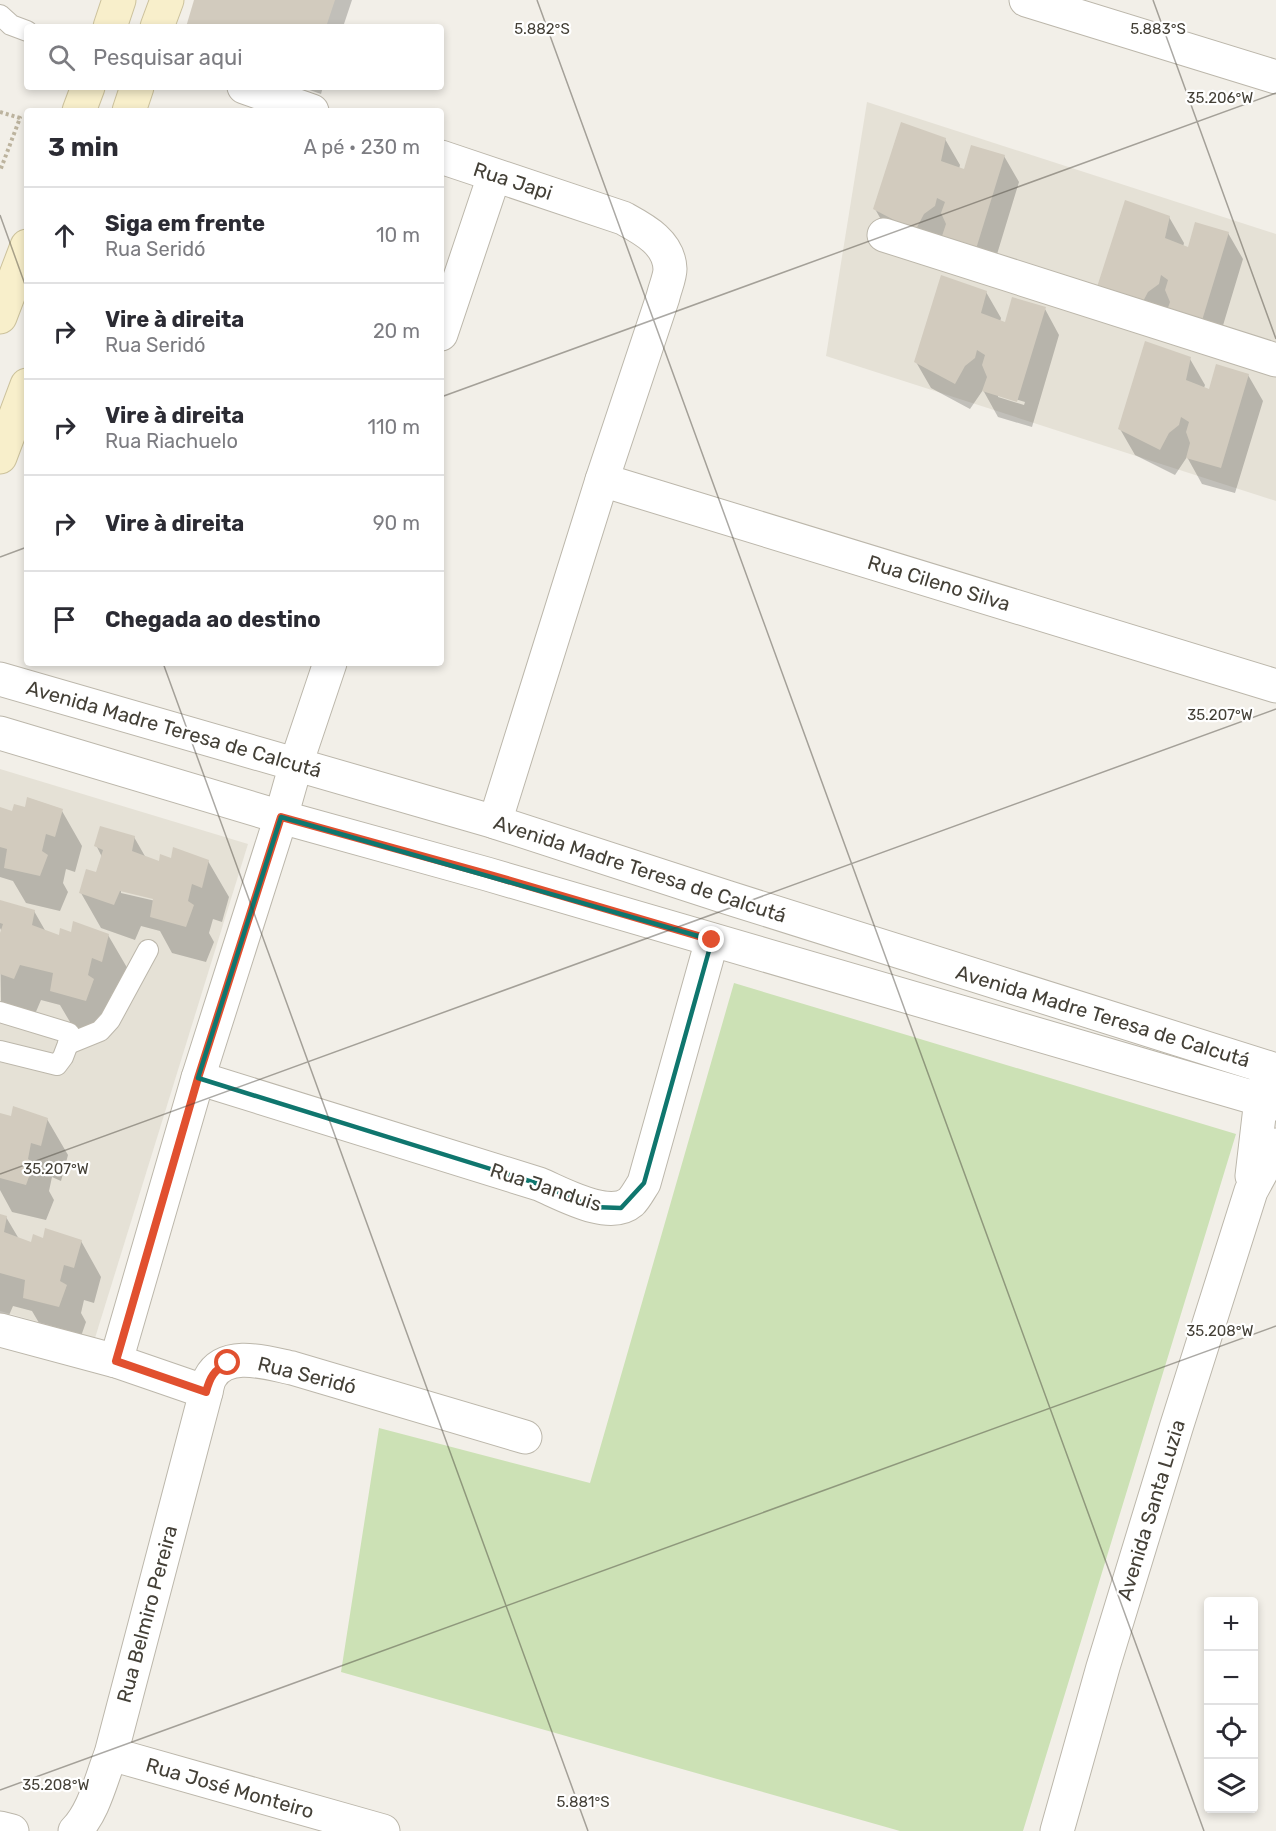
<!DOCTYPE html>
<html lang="pt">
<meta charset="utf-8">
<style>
body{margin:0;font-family:Rubik,sans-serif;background:#f2f2f3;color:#2b2b33}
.controls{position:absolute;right:18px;bottom:18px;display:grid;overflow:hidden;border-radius:6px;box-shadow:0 3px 9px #0003}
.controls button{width:54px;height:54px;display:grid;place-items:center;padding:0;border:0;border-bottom:2px solid #e1e1e2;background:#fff;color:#2b2b33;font:30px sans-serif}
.stop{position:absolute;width:18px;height:18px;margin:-14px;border:4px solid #e1502f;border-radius:50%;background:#fff}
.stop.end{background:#e1502f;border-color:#fff;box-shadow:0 2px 6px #0008}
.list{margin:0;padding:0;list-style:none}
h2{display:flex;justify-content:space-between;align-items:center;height:78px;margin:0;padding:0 24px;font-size:26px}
h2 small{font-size:20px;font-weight:400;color:#7c7c81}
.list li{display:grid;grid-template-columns:39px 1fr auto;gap:18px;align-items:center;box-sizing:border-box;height:96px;padding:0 24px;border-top:2px solid #e1e1e2}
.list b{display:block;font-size:22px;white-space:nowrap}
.list p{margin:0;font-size:20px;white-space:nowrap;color:#7c7c81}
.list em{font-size:20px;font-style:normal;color:#7c7c81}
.icon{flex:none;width:33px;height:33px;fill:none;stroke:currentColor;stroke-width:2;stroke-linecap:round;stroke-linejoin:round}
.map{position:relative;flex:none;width:1276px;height:1831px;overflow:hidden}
.search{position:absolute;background:#fff;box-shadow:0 3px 9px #0003;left:24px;top:24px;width:420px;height:66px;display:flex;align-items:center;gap:15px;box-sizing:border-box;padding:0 21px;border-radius:6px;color:#7c7c81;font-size:22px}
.panel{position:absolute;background:#fff;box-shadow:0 3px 9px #0003;left:24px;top:108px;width:420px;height:558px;border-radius:6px}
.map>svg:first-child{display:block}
</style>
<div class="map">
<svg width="1276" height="1831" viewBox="0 0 1276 1831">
<rect width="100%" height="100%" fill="#f2efe8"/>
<g fill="#e5e1d6">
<polygon points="867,102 1276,234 1276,501 826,356"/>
<polygon points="0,769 248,844 95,1338 0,1311"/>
</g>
<polygon fill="#cce1b5" points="734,983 1236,1134 1023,1831 900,1831 341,1672 379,1428 590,1483"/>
<g fill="#0003" fill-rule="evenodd">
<polygon points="196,0 352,0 343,27 187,27"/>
<polygon points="301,87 323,87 321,94"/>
<polygon points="945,139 960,165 959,169 965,171 1004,156 1019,182 991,274 890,235 875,209"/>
<polygon points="1169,217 1184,243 1183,247 1189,249 1228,233 1243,259 1215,352 1114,313"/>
<path d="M986,292L1001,318L1000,322L1006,324L1045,309L1059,335L1032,427L998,417L983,390L970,409L931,388L916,362ZM998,394L1025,402L1024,405L998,397Z"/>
<polygon points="1190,359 1205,385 1204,388 1210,391 1248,375 1263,401 1235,493 1202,484 1187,457 1175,475 1135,455 1120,429"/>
<polygon points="0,808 13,813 26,809 62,811 82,846 75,872 66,869 63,883 68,892 60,911 26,903 13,881 0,877"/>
<path d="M134,837L146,858L160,863L172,860L208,861L229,897L222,922L213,919L209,933L214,942L206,962L172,953L160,931L141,926L135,940L101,928L81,893L96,874L102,857L96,845ZM121,890L161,899L160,902L121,893Z"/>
<polygon points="0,906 34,911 46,932 60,937 72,933 108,935 129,971 122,997 112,993 107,1036 73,1027 60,1005 41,1000 35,1014 1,1002 0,938 2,932 0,928"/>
<polygon points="12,1118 47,1119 68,1155 61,1181 52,1177 49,1191 54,1200 46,1220 12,1212 0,1190 0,1119"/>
<polygon points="0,1216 6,1217 19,1239 32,1244 45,1240 81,1241 101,1277 94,1303 84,1300 81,1313 86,1322 79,1342 45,1333 32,1311 13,1306 7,1320 0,1318"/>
</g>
<g fill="#d2cbbe">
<polygon points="194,0 335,0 326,27 186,27"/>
<polygon points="901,122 946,138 941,161 964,169 971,145 1005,155 976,249 941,239 946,224 941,213 945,202 937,198 935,206 924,214 915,231 873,209"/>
<polygon points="1125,200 1170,216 1165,238 1188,247 1195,222 1229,232 1200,327 1165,316 1170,302 1165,290 1168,280 1161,275 1159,284 1148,292 1139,309 1097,287"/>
<polygon points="941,275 987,291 981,313 1005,322 1012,297 1046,307 1017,402 982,391 987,377 982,365 985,355 977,350 975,358 965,366 955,384 914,362"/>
<polygon points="1145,341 1191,357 1186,380 1209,389 1216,364 1249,374 1221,468 1186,458 1190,443 1186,432 1189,422 1181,417 1179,425 1169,433 1160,450 1118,429"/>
<polygon points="27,797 63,809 55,837 46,834 42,851 48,855 40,876 4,868 7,849 0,847 0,807 12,811 14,804 25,807"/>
<polygon points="100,826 135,836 132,851 159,861 160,854 171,858 173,847 209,860 202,888 192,884 188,901 194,905 186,927 150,917 153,899 120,891 114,905 79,893 86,869 96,872 103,850 94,846"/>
<polygon points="0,900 35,910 32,925 59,935 60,928 71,932 73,921 109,934 102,962 92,958 88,975 94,979 86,1001 50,991 53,973 20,965 14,979 0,974 0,933 3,924 0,923"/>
<polygon points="13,1106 48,1118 41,1146 31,1143 28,1159 34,1163 26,1185 0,1178 0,1113 11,1116"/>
<polygon points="0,1214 7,1216 4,1232 31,1242 33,1234 43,1238 45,1228 82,1240 74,1268 64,1265 60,1281 67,1285 59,1307 23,1298 25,1280 0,1273"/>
</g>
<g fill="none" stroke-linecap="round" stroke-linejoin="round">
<defs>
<g id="lane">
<polyline points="0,15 11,25 27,31"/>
<polyline points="0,1012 69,1033 71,1036 63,1057 57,1065 0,1051"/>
<polyline points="68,1044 100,1031 110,1020 148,950"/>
</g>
<g id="street">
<polyline points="1026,0 1276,77"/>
<polyline points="244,87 312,111"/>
<path d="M441,157L623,218C643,229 669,242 670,269C670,277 665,288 663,297L602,480L495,822"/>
<polyline points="884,235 1276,360"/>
<polyline points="441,334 494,176"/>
<polyline points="602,480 1276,686"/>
<polyline points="0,679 495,822 726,897 1276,1070"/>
<polyline points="0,733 281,817 487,874 1276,1104"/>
<path d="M198,1078L539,1184C561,1193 609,1221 631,1202C636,1197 640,1189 644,1183L712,940"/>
<polyline points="1252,1176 1261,1099 1267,1079"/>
<polyline points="0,1330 116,1361 206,1392"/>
<polyline points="116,1361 198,1078 281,817 296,764 330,663"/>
<polyline points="111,1754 383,1831"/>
<polyline points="0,1828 12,1831"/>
<path d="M75,1831C94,1812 101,1779 111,1754L206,1392C207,1387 208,1382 210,1378C225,1349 268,1363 292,1368L525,1437"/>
<polyline points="1057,1831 1103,1667 1176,1428 1251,1191 1276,1145"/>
</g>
<g id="secondary">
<polyline points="110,27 119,0"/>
<polyline points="157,27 167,0"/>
<polyline points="79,111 88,87"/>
<polyline points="129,111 137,87"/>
<polyline points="0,317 27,246"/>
<polyline points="0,457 27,385"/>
</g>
</defs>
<use href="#lane" stroke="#bcb7ab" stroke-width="22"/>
<use href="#street" stroke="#bcb7ab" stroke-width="35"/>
<use href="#secondary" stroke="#ccc29c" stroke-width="35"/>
<polyline stroke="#bcb39e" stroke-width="4" stroke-dasharray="3 3" stroke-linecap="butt" points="0,112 20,118 0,171"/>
<use href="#lane" stroke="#fff" stroke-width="20"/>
<use href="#street" stroke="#fff" stroke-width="33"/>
<use href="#secondary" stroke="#f8efcb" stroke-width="33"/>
</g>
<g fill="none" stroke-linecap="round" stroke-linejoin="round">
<path stroke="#e1502f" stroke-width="8" d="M228,1363C214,1370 210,1377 206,1392L116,1361L198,1078L281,817L487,874L712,940"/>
</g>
<path fill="none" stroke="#0f766e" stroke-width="4.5" stroke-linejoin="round" d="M281,817L712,940L644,1183L621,1208L593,1207L539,1184L198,1078Z"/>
<path fill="none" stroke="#444037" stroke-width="1.5" stroke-opacity="0.45" d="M537,0L1204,1831M1153,0L1276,339M0,215L27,290M441,397L1276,93M0,557L27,547M163,663L588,1831M0,1174L1276,709M0,1790L1276,1326"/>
<g text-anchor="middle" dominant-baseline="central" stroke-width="4.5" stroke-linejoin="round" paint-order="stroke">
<g font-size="20" fill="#444037" stroke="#fff">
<text transform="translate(513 181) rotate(18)">Rua Japi</text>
<text transform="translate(939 583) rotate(17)">Rua Cileno Silva</text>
<text transform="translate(174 729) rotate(16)">Avenida Madre Teresa de Calcutá</text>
<text transform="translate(640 869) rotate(18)">Avenida Madre Teresa de Calcutá</text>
<text transform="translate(1103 1016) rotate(17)">Avenida Madre Teresa de Calcutá</text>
<text transform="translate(546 1187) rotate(18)">Rua Janduis</text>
<text transform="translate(307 1375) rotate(14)">Rua Seridó</text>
<text transform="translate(1151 1510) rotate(-73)">Avenida Santa Luzia</text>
<text transform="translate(147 1614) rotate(-75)">Rua Belmiro Pereira</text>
<text transform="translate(230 1788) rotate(16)">Rua José Monteiro</text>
</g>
</g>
<g font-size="15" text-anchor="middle" fill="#444037" stroke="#fff" stroke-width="4.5" stroke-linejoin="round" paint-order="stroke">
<text x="542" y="34">5.882°S</text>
<text x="1158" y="34">5.883°S</text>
<text x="1220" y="103">35.206°W</text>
<text x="1220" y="720">35.207°W</text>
<text x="56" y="1174">35.207°W</text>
<text x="1220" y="1336">35.208°W</text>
<text x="56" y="1790">35.208°W</text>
<text x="583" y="1807">5.881°S</text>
</g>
</svg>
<div class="controls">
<button>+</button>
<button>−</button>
<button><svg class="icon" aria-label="locate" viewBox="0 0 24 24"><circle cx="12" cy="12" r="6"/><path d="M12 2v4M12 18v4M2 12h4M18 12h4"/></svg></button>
<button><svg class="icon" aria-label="layers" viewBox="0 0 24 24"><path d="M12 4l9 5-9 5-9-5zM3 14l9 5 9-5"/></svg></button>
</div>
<div class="stop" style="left:228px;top:1363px"></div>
<div class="stop end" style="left:712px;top:940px"></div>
<div class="search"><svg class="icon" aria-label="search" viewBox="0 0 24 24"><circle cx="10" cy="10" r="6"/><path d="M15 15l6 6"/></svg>Pesquisar aqui</div>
<section class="panel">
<h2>3 min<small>A pé · 230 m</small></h2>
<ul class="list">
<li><svg class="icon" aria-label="ahead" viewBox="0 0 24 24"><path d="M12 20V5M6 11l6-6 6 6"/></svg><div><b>Siga em frente</b><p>Rua Seridó</p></div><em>10 m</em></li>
<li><svg class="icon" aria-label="right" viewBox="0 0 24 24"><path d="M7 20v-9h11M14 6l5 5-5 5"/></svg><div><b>Vire à direita</b><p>Rua Seridó</p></div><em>20 m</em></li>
<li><svg class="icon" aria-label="right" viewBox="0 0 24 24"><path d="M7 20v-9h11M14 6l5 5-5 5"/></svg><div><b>Vire à direita</b><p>Rua Riachuelo</p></div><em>110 m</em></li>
<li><svg class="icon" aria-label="right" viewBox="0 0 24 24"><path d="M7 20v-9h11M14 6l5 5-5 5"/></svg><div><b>Vire à direita</b></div><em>90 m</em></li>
<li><svg class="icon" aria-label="arrive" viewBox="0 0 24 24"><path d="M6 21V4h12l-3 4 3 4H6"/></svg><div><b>Chegada ao destino</b></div></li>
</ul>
</section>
</div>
